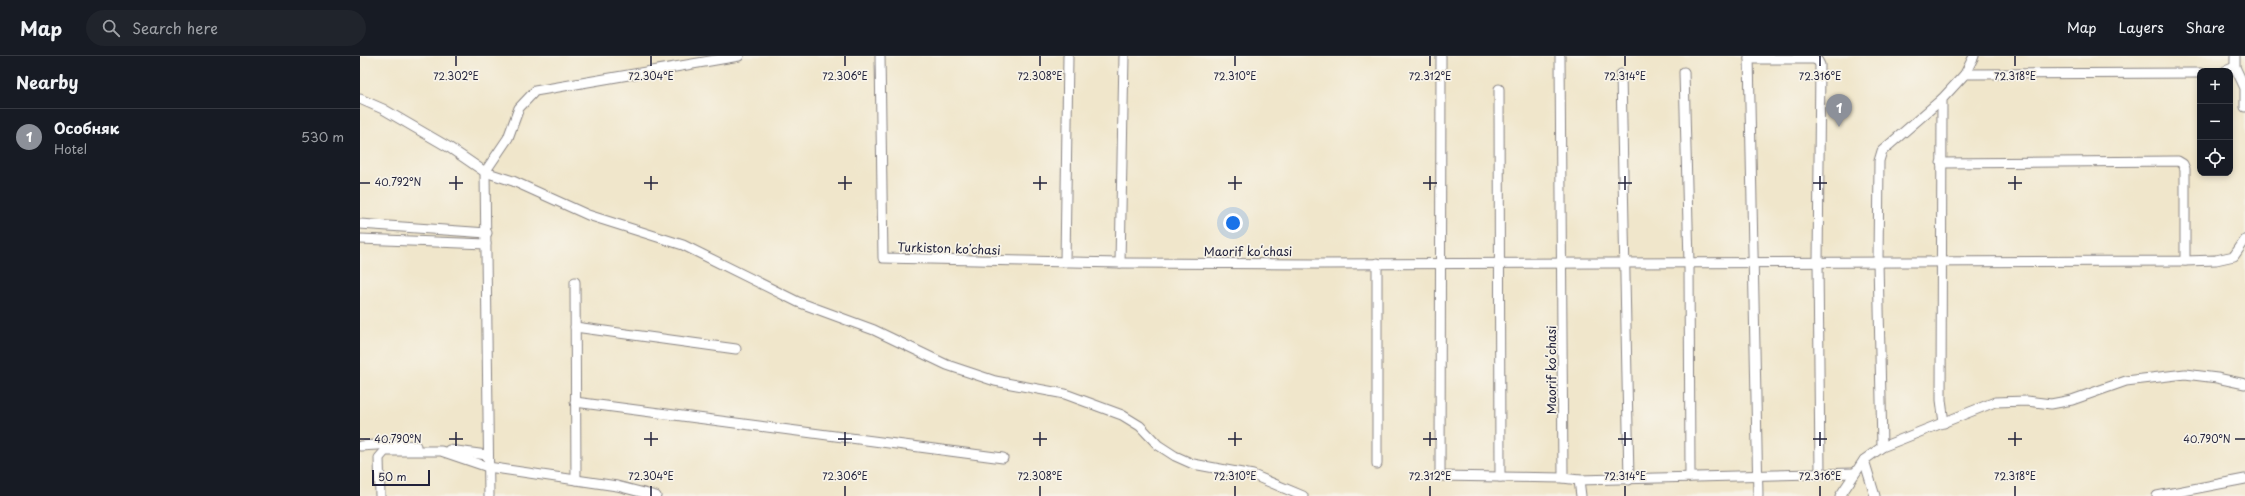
<!DOCTYPE html>
<meta charset="utf-8">
<style>
body{margin:0;font-family:"Playpen Sans",sans-serif;background:#20242c;color:#f1f3f6}
.controls{position:absolute;right:12px;top:12px;display:grid;overflow:hidden;border-radius:8px;box-shadow:0 2px 6px #0003}
.controls button{width:36px;height:36px;display:grid;place-items:center;padding:0;border:0;border-bottom:1px solid #363941;background:#171b24;color:#f1f3f6;font:20px sans-serif}
.scale{position:absolute;left:12px;bottom:10px;width:58px;box-sizing:border-box;padding-left:4px;border:2px solid #22223b;border-top:0;font-size:11px;line-height:14px;white-space:nowrap;color:#22223b;-webkit-text-stroke:3px #f7f3e8;paint-order:stroke}
.you{position:absolute;left:873px;top:167px;width:14px;height:14px;margin:-10px;border:3px solid #fff;border-radius:50%;background:#1a73e8;box-shadow:0 0 0 6px #1a73e833}
.badge{display:grid;place-items:center;width:26px;height:26px;border-radius:50%;background:#8c9099;color:#fff;font-size:13px;font-weight:700}
.pin{position:absolute;translate:-50% -33px;filter:drop-shadow(0 1px 2px #0008)}
.pin::after{content:'';position:absolute;top:21px;width:14px;height:12px;background:inherit;clip-path:polygon(0 0,100% 0,50% 100%)}
.list{margin:0;padding:0;list-style:none}
h2{display:flex;justify-content:space-between;align-items:center;height:52px;margin:0;padding:0 16px;font-size:17px}
h2 small{font-size:13px;font-weight:400;color:#9ea1a6}
.list li{display:grid;grid-template-columns:26px 1fr auto;gap:12px;align-items:center;box-sizing:border-box;height:56px;padding:0 16px;border-top:1px solid #363941}
.list b{display:block;font-size:15px;white-space:nowrap}
.list p{margin:0;font-size:13px;white-space:nowrap;color:#9ea1a6}
.list em{font-size:13px;font-style:normal;color:#9ea1a6}
.icon{flex:none;width:22px;height:22px;fill:none;stroke:currentColor;stroke-width:2;stroke-linecap:round;stroke-linejoin:round}
.map{position:relative;flex:none;width:1885px;height:440px;overflow:hidden}
header{display:flex;align-items:center;gap:24px;box-sizing:border-box;height:56px;padding:0 20px;background:#171b24;border-bottom:1px solid #363941}
header strong{font-size:19px}
nav{display:flex;gap:22px;margin-inline-start:auto;font-size:14px}
.search{width:280px;height:36px;background:#20242c;display:flex;align-items:center;gap:10px;box-sizing:border-box;padding:0 14px;border-radius:22px;color:#9ea1a6;font-size:15px}
main{display:flex}
aside{flex:1;background:#171b24}
.map>svg:first-child{display:block}
</style>
<header>
<strong>Map</strong>
<div class="search"><svg class="icon" aria-label="search" viewBox="0 0 24 24"><circle cx="10" cy="10" r="6"/><path d="M15 15l6 6"/></svg>Search here</div>
<nav><a>Map</a><a>Layers</a><a>Share</a></nav>
</header>
<main>
<aside>
<h2>Nearby<small></small></h2>
<ul class="list">
<li><span class="badge">1</span><div><b>Особняк</b><p>Hotel</p></div><em>530 m</em></li>
</ul>
</aside>
<div class="map">
<svg width="1885" height="440" viewBox="0 0 1885 440">
<rect width="100%" height="100%" fill="#f7f3e8"/>
<filter id="ink" filterUnits="userSpaceOnUse"><feTurbulence type="fractalNoise" baseFrequency=".025" numOctaves="2"/><feDisplacementMap in="SourceGraphic" scale="8" xChannelSelector="R" yChannelSelector="G"/><feConvolveMatrix kernelMatrix="1 2 1 2 8 2 1 2 1" color-interpolation-filters="sRGB"/></filter>
<filter id="wash" filterUnits="userSpaceOnUse"><feTurbulence type="fractalNoise" baseFrequency=".012" numOctaves="4" result="noise"/><feDisplacementMap in="SourceGraphic" scale="16" xChannelSelector="R" yChannelSelector="G"/><feGaussianBlur stdDeviation="0.9" result="paint"/><feColorMatrix in="noise" values="0 0 0 0 0 0 0 0 0 0 0 0 0 0 0 0 0 1.4 0 .05"/><feComposite in="paint" operator="in"/></filter>
<g filter="url(#wash)">
<rect width="100%" height="100%" fill="#f0e6cb"/>
</g>
<g filter="url(#ink)">
<g fill="none" stroke-linecap="round" stroke-linejoin="round">
<defs>
<g id="street">
<polyline points="520,0 523,202 760,207 956,208 1825,205 1825,113 1823,108 1818,105 1581,107"/>
<polyline points="1081,0 1080,420 1203,422 1219,424 1494,417"/>
<polyline points="1200,0 1203,422"/>
<polyline points="1389,0 1398,440"/>
<polyline points="1875,0 1875,11 1885,32 1885,51"/>
<polyline points="1389,3 1454,3 1458,5 1460,9 1458,206 1460,417"/>
<polyline points="1865,15 1875,11"/>
<polyline points="1324,16 1329,207 1330,421"/>
<polyline points="1261,18 1269,424"/>
<polyline points="1605,18 1840,17"/>
<polyline points="1139,33 1140,421"/>
<polyline points="0,43 23,53 90,92 125,116 153,125 228,159 323,189 438,246 514,274 587,309 635,325 705,338 762,359 780,370 798,389 815,400 833,408 893,419 943,440"/>
<polyline points="0,168 127,177"/>
<polyline points="0,183 126,188"/>
<polyline points="1825,205 1856,204 1874,200 1885,184"/>
<polyline points="705,206 708,0"/>
<polyline points="760,207 764,0"/>
<polyline points="1017,207 1017,408"/>
<polyline points="215,226 216,424"/>
<polyline points="215,271 376,293"/>
<polyline points="215,346 643,402"/>
<polyline points="1584,367 1581,344 1582,43 1605,18 1614,0"/>
<polyline points="0,390 33,388 56,390"/>
<polyline points="1522,391 1518,205 1519,105 1522,95 1582,43"/>
<polyline points="89,394 127,399"/>
<polyline points="1504,404 1515,440"/>
<polyline points="1219,424 1221,440"/>
<polyline points="20,440 19,402 25,395 81,395 128,411 257,430 296,440"/>
<polyline points="129,440 125,116 148,82 159,52 175,35 379,0"/>
<polyline points="1480,440 1504,404 1522,391 1635,346 1667,345 1691,348 1712,344 1766,325 1825,318 1857,322 1885,328"/>
<polyline points="1797,440 1885,423"/>
</g>
</defs>
<use href="#street" stroke="#898483" stroke-width="11"/>
<use href="#street" stroke="#fff" stroke-width="9"/>
</g>
</g>
<path fill="none" stroke="#22223b" stroke-width="1.5" d="M96,0V10M291,0V10M485,0V10M680,0V10M875,0V10M1070,0V10M1265,0V10M1460,0V10M1655,0V10M96,120V134M291,120V134M485,120V134M680,120V134M875,120V134M1070,120V134M1265,120V134M1460,120V134M1655,120V134M0,127H10M89,127H103M284,127H298M478,127H492M673,127H687M868,127H882M1063,127H1077M1258,127H1272M1453,127H1467M1648,127H1662M96,376V390M291,376V390M485,376V390M680,376V390M875,376V390M1070,376V390M1265,376V390M1460,376V390M1655,376V390M0,383H10M89,383H103M284,383H298M478,383H492M673,383H687M868,383H882M1063,383H1077M1258,383H1272M1453,383H1467M1648,383H1662M1875,383H1885M291,430V440M485,430V440M680,430V440M875,430V440M1070,430V440M1265,430V440M1460,430V440M1655,430V440"/>
<g text-anchor="middle" dominant-baseline="central" stroke-width="3.5" stroke-linejoin="round" paint-order="stroke">
<g font-size="12" fill="#22223b" stroke="#f7f3e8">
<text transform="translate(589 192) rotate(2)">Turkiston koʻchasi</text>
<text x="888" y="195">Maorif koʻchasi</text>
<text transform="translate(1191 314) rotate(-90)">Maorif koʻchasi</text>
</g>
</g>
<g font-size="10" text-anchor="middle" fill="#22223b" stroke="#f7f3e8" stroke-width="3.5" stroke-linejoin="round" paint-order="stroke">
<text x="96" y="24">72.302°E</text>
<text x="291" y="24">72.304°E</text>
<text x="485" y="24">72.306°E</text>
<text x="680" y="24">72.308°E</text>
<text x="875" y="24">72.310°E</text>
<text x="1070" y="24">72.312°E</text>
<text x="1265" y="24">72.314°E</text>
<text x="1460" y="24">72.316°E</text>
<text x="1655" y="24">72.318°E</text>
<text x="38" y="130">40.792°N</text>
<text x="38" y="387">40.790°N</text>
<text x="1847" y="387">40.790°N</text>
<text x="291" y="424">72.304°E</text>
<text x="485" y="424">72.306°E</text>
<text x="680" y="424">72.308°E</text>
<text x="875" y="424">72.310°E</text>
<text x="1070" y="424">72.312°E</text>
<text x="1265" y="424">72.314°E</text>
<text x="1460" y="424">72.316°E</text>
<text x="1655" y="424">72.318°E</text>
</g>
</svg>
<div class="controls">
<button>+</button>
<button>−</button>
<button><svg class="icon" aria-label="locate" viewBox="0 0 24 24"><circle cx="12" cy="12" r="6"/><path d="M12 2v4M12 18v4M2 12h4M18 12h4"/></svg></button>
</div>
<div class="scale">50 m</div>
<div class="you"></div>
<div class="pin badge" style="left:1479px;top:71px">1</div>
</div>
</main>
